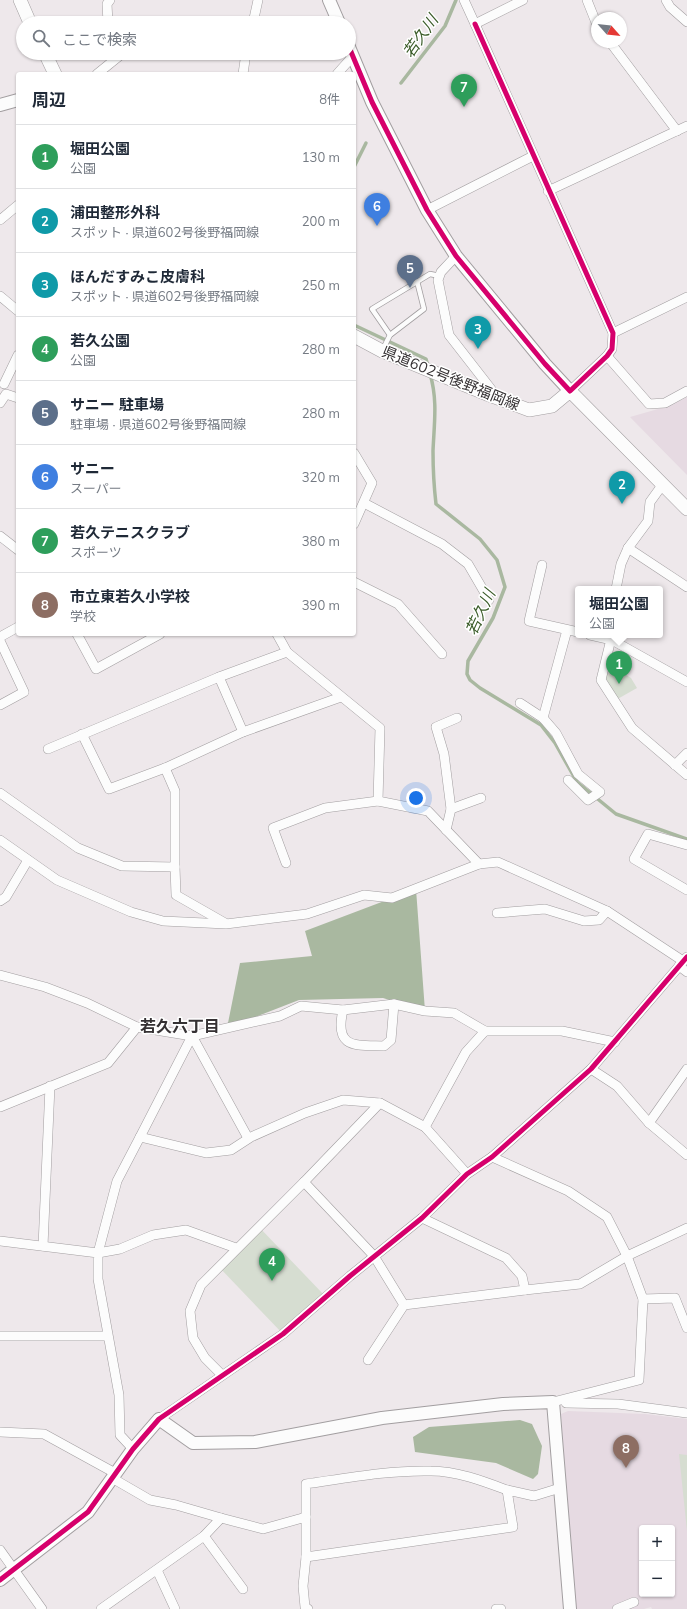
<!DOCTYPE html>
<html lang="ja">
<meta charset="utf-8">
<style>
body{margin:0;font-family:Mulish,"Noto Sans JP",sans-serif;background:#f6f6f7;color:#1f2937}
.controls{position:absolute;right:12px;bottom:12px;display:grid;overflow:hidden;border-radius:4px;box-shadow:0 1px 3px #0004}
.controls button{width:36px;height:36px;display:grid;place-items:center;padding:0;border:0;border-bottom:1px solid #e0e1e3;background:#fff;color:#1f2937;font:20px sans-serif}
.compass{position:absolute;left:591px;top:12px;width:36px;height:36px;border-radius:50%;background:#fff;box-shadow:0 1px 3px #0004;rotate:117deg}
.you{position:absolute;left:416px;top:798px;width:14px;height:14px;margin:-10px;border:3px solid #fff;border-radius:50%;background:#1a73e8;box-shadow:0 0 0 6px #1a73e833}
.badge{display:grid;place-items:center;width:26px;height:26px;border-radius:50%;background:#111827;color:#fff;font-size:13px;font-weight:700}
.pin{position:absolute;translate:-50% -33px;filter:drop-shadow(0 1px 2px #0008)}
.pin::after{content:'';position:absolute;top:21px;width:14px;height:12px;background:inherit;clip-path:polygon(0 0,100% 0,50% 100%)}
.popup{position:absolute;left:575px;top:586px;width:88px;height:52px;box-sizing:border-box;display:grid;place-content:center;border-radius:4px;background:#fff;filter:drop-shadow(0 1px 3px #0005);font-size:13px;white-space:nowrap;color:#747a83}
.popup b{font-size:15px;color:#1f2937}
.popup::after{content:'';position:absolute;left:50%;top:100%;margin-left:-8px;border:8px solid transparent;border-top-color:#fff}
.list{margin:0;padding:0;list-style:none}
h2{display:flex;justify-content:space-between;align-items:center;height:52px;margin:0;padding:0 16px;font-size:17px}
h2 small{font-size:13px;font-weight:400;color:#747a83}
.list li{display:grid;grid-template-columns:26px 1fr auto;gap:12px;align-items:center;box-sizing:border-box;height:64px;padding:0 16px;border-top:1px solid #e0e1e3}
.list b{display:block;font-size:15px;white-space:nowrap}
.list p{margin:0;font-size:13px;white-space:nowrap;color:#747a83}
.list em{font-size:13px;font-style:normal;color:#747a83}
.icon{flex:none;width:22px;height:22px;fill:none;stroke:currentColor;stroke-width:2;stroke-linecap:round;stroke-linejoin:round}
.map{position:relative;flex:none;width:687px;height:1609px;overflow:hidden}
.search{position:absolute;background:#fff;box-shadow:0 1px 3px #0004;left:16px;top:16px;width:340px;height:44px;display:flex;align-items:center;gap:10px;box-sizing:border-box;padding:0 14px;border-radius:22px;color:#747a83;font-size:15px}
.panel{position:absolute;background:#fff;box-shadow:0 1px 3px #0004;left:16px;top:72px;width:340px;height:564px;border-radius:4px}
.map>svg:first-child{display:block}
</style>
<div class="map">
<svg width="687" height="1609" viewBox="0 0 687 1609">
<rect width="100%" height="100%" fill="#eee8eb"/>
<g fill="#e6dae2" fill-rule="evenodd">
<polygon points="687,397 687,475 630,417 672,405"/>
<path d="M568,1411L645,1414L687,1419V1609H652L651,1607L644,1609H575L561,1414ZM642,1528H672V1594H642Z"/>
</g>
<g fill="#d6ddd1">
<polygon points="605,662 631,678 637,688 614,701 601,680"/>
<polygon points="258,1226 326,1297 283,1334 218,1266"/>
<polygon points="679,1454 687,1455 687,1531"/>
</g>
<g fill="#a9b8a0">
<polygon points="416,889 425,1011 383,998 299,1000 227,1028 240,963 312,956 305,931"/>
<polygon points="520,1420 532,1424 542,1446 538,1474 533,1479 496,1463 415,1452 413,1437 429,1427"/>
</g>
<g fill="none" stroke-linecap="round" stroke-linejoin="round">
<g stroke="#a9b8a0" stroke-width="3.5">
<polyline points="401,83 445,26 456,0"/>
<polyline points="354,167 366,143"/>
<polyline points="354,325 426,359 428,366"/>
<path d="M430,374C438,400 434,425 433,451C433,469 434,487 436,504L480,539L497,560L505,587L493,618L468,661L467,674L470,680L480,688L541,725L555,743L577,782L616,814L687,839"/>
</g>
<defs>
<g id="service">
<polyline points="390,335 372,309 430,274 440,276"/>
<polyline points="383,349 390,335 424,309 417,281"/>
</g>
<g id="minor">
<polyline points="464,0 475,24 523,0"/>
<polyline points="587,0 597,25"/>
<polyline points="666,0 670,7 687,22"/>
<polyline points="108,23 107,4 110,0"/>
<polyline points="253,23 258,0"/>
<polyline points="475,24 613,333 612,349 607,356 570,391"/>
<polyline points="610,42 677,131"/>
<polyline points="97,74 123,53"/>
<polyline points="243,74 246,53"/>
<polyline points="337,74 353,56"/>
<polyline points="548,191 687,126"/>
<polyline points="427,210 533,156"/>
<polyline points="0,220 18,205"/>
<polyline points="456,256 441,272 438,280 449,335 491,389 489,395"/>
<polyline points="0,296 18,311"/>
<polyline points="613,333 687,297"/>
<polyline points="607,356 649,404 665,403 687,391"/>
<polyline points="4,384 18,355"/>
<polyline points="0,403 6,394 18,398"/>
<polyline points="354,453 372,483 354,524"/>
<polyline points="364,503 442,544 468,564 489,600"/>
<polyline points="0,536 18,550"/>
<polyline points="628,548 687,587"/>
<polyline points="542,565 529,621 578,632"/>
<polyline points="354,582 398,604 442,654"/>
<polyline points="616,589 621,564 628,548 648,521 650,502 663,484"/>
<polyline points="567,630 543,718 556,733 578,774 600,792 588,800 568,780"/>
<polyline points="77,634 96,669 160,634"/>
<polyline points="277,634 287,652 380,728 378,801 428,811 479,864"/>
<polyline points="590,635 612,640 687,682"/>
<polyline points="612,635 601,680 632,728 687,775"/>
<polyline points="0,637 18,627"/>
<polyline points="0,641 24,692 0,705"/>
<polyline points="219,677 243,732"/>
<polyline points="520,703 543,718"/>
<polyline points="82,734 109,789 165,768 243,732 341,697"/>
<polyline points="48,749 219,677 287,652"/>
<polyline points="675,765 687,753"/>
<polyline points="165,768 175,791 175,867"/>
<polyline points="0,793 78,848 122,866 175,867 176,895 225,923"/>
<polyline points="451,809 444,754 436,727 457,718"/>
<polyline points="446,830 451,809 481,798"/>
<polyline points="0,840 57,880 131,912 163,921 226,924 307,914 364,895 392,898 479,864 498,862 607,911 683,961"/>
<polyline points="687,845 648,834 634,859 687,890"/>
<polyline points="286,863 273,828 325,808 378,801"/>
<polyline points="0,901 6,897 28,860"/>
<polyline points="497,913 545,909 584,921 599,920 607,911"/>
<polyline points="679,966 687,972"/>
<polyline points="0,975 45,987 87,1003 137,1027"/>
<path d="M343,1010C334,1049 355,1045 384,1046L391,1040L394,1004"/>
<polyline points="591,1069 617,1086 649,1123 687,1155"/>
<polyline points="0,1107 108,1063 137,1027 192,1036 280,1016 301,1006 343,1010 394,1004 425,1011 454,1013 485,1031 562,1031 615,1042"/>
<polyline points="649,1123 687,1069"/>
<polyline points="425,1127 466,1052 485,1031"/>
<polyline points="140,1137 192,1036 248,1138"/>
<polyline points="492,1157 568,1191 607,1217 627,1256 643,1299 639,1380 553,1402"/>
<polyline points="0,1241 98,1253 98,1279 119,1395 120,1435 133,1449"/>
<polyline points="43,1246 50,1086"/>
<polyline points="236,1248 186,1230 153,1235 120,1249 98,1253 117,1181 140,1137 206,1153 231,1150 251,1137 305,1113 343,1100 380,1103"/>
<polyline points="525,1290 580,1284 627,1256 687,1228"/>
<polyline points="643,1299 675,1298 687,1328"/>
<polyline points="404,1305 374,1256 304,1182 380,1103 425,1127 467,1174"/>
<polyline points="0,1336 107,1336"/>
<polyline points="368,1360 404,1305 525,1290 522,1276 506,1258 422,1218"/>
<polyline points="222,1375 205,1358 193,1338 190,1311 201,1285 304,1182"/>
<polyline points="566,1403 618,1404 687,1413"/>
<polyline points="159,1419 283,1334 350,1276 422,1218 467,1174 492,1157 591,1069 687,957"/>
<polyline points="0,1432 44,1434 115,1473"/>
<path d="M306,1517V1484C347,1478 389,1470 431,1471C457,1471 483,1481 507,1490"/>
<polyline points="221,1518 263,1529 306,1517 306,1557"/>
<polyline points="204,1536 243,1589"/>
<polyline points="0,1550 42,1609"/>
<polyline points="157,1570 175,1609"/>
<polyline points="101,1609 204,1536 221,1518 176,1505 150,1500 112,1478"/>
<polyline points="308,1609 305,1607 303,1586 306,1557 513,1527 507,1490 534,1496 560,1488"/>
<polyline points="496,1609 501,1609"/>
<polyline points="617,1609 634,1602"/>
</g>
<g id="tertiary">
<polyline points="329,0 339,23"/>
<polyline points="349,47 372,102 427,210 456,256 545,364 570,391"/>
<polyline points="0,105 18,100"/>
<polyline points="0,1580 88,1512 133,1449 159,1419 193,1443 255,1442 382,1418 503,1404 553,1402 570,1609"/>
</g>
<g id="secondary">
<polyline points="20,0 30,23"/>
<polyline points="45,53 55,74"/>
<polyline points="354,336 382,351 489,395 529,410 552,406 570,391 687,509"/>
</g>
</defs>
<use href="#service" stroke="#a29ea0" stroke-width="6"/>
<use href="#minor" stroke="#a29ea0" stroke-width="10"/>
<use href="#tertiary" stroke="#a29ea0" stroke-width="14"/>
<use href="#secondary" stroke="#a29ea0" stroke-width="14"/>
<use href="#service" stroke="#fcfcfc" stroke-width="4.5"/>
<use href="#minor" stroke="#fcfcfc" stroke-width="9"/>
<use href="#tertiary" stroke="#fcfcfc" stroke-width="12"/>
<use href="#secondary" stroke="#fcfcfc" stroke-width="13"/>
<defs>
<g id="cycleway">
<polyline points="349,47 372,102 427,210 456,256 545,364 570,391 607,356 612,349 613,333 475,24"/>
<polyline points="0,1580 88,1512 133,1449 159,1419 283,1334 350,1276 422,1218 467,1174 492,1157 591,1069 687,957"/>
</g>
</defs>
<use href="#cycleway" stroke="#fff" stroke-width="8"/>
<use href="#cycleway" stroke="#d6006c" stroke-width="5"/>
</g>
<g text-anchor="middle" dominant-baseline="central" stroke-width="3" stroke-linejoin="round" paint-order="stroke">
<g font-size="15" fill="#353133" stroke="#fff">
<text transform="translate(451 378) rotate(22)">県道602号後野福岡線</text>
</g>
<g font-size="16" font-style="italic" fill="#3b5c29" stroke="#fff">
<text transform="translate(420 36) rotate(-55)">若久川</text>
<text transform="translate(480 612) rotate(-65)">若久川</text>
</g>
<g font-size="16" font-weight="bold" fill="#353133" stroke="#fff">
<text x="180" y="1026">若久六丁目</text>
</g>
</g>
</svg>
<div class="controls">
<button>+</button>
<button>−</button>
</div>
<svg class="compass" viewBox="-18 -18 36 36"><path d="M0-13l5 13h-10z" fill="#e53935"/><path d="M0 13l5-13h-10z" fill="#747a83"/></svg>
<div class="you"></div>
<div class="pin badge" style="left:619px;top:684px;background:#2e9e5b">1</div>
<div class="popup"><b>堀田公園</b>公園</div>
<div class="pin badge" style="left:622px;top:504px;background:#0f9aa8">2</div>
<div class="pin badge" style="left:478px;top:349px;background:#0f9aa8">3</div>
<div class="pin badge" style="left:272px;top:1281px;background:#2e9e5b">4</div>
<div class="pin badge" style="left:410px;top:288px;background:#5c6f8a">5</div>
<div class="pin badge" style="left:377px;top:226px;background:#3f7fe0">6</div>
<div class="pin badge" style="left:464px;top:107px;background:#2e9e5b">7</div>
<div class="pin badge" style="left:626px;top:1468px;background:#8d6e63">8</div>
<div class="search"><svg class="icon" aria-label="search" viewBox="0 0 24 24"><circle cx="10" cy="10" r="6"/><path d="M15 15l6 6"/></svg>ここで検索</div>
<section class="panel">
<h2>周辺<small>8件</small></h2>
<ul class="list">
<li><span class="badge" style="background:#2e9e5b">1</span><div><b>堀田公園</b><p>公園</p></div><em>130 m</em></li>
<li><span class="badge" style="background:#0f9aa8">2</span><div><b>浦田整形外科</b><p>スポット · 県道602号後野福岡線</p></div><em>200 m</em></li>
<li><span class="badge" style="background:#0f9aa8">3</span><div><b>ほんだすみこ皮膚科</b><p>スポット · 県道602号後野福岡線</p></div><em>250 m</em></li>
<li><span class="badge" style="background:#2e9e5b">4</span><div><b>若久公園</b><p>公園</p></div><em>280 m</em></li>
<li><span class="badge" style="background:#5c6f8a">5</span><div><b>サニー 駐車場</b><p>駐車場 · 県道602号後野福岡線</p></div><em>280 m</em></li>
<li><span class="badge" style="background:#3f7fe0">6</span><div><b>サニー</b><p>スーパー</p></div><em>320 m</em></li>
<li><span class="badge" style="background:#2e9e5b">7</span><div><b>若久テニスクラブ</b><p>スポーツ</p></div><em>380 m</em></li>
<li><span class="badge" style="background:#8d6e63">8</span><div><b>市立東若久小学校</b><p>学校</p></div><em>390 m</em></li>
</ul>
</section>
</div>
